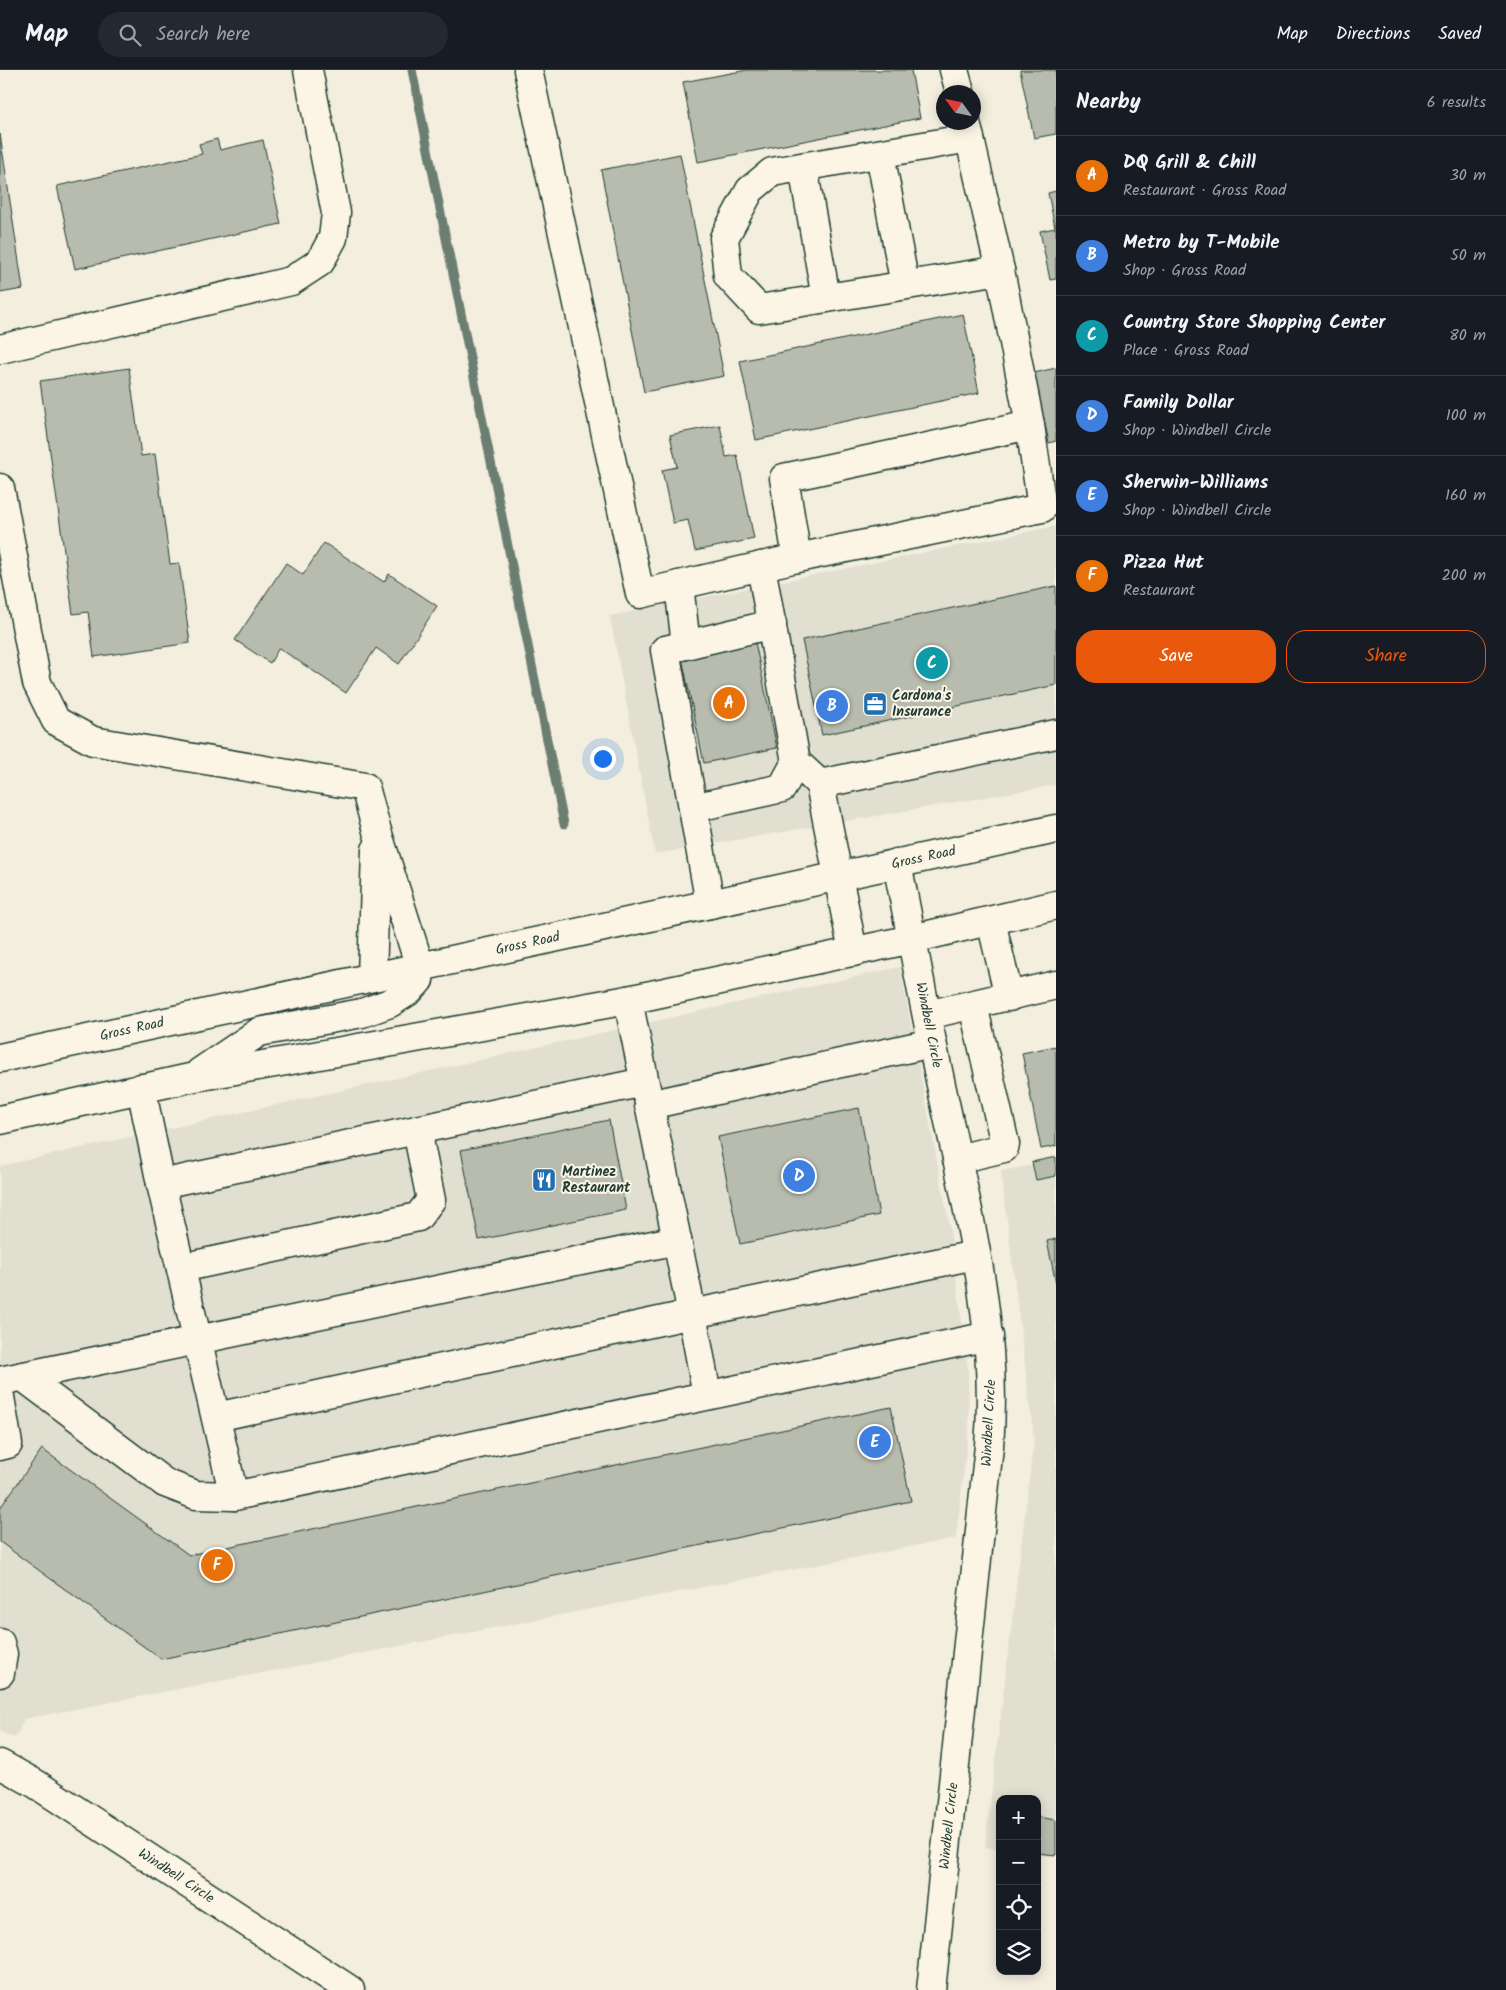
<!DOCTYPE html>
<meta charset="utf-8">
<style>
body{margin:0;font-family:Kalam,sans-serif;background:#242831;color:#f1f3f6}
.controls{position:absolute;right:15px;bottom:15px;display:grid;overflow:hidden;border-radius:10px;box-shadow:0 2px 12px #0003}
.controls button{width:45px;height:45px;display:grid;place-items:center;padding:0;border:0;border-bottom:1px solid #363941;background:#171b24;color:#f1f3f6;font:25px sans-serif}
.compass{position:absolute;left:936px;top:15px;width:45px;height:45px;border-radius:50%;background:#171b24;box-shadow:0 2px 12px #0003;rotate:303deg}
.you{position:absolute;left:602px;top:688px;width:18px;height:18px;margin:-12px;border:4px solid #fff;border-radius:50%;background:#1a73e8;box-shadow:0 0 0 8px #1a73e833}
.badge{display:grid;place-items:center;width:32px;height:32px;border-radius:50%;background:#ea580c;color:#fff;font-size:16px;font-weight:700}
.pin{position:absolute;translate:-50% -50%;border:2px solid #fff;box-shadow:0 1px 5px #0006}
.list{margin:0;padding:0;list-style:none}
h2{display:flex;justify-content:space-between;align-items:center;height:65px;margin:0;padding:0 20px;font-size:21px}
h2 small{font-size:16px;font-weight:400;color:#9ea1a6}
.list li{display:grid;grid-template-columns:32px 1fr auto;gap:15px;align-items:center;box-sizing:border-box;height:80px;padding:0 20px;border-top:1px solid #363941}
.list b{display:block;font-size:19px;white-space:nowrap}
.list p{margin:0;font-size:16px;white-space:nowrap;color:#9ea1a6}
.list em{font-size:16px;font-style:normal;color:#9ea1a6}
.actions{display:flex;gap:10px;padding:15px 20px}
.actions a{flex:1;padding:11px 0;border:1px solid #ea580c;border-radius:20px;text-align:center;font-size:18px;color:#ea580c}
.actions .main{background:#ea580c;color:#fff}
.icon{flex:none;width:28px;height:28px;fill:none;stroke:currentColor;stroke-width:2;stroke-linecap:round;stroke-linejoin:round}
.map{position:relative;flex:none;width:1056px;height:1920px;overflow:hidden}
header{display:flex;align-items:center;gap:30px;box-sizing:border-box;height:70px;padding:0 25px;background:#171b24;border-bottom:1px solid #363941}
header strong{font-size:24px}
nav{display:flex;gap:28px;margin-inline-start:auto;font-size:18px}
.search{width:350px;height:45px;background:#242831;display:flex;align-items:center;gap:12px;box-sizing:border-box;padding:0 18px;border-radius:28px;color:#9ea1a6;font-size:19px}
main{display:flex}
aside{flex:1;background:#171b24}
.map>svg:first-child{display:block}
</style>
<header>
<strong>Map</strong>
<div class="search"><svg class="icon" aria-label="search" viewBox="0 0 24 24"><circle cx="10" cy="10" r="6"/><path d="M15 15l6 6"/></svg>Search here</div>
<nav><a>Map</a><a>Directions</a><a>Saved</a></nav>
</header>
<main>
<div class="map">
<svg width="1056" height="1920" viewBox="0 0 1056 1920">
<rect width="100%" height="100%" fill="#f3eede"/>
<filter id="ink" filterUnits="userSpaceOnUse"><feTurbulence type="fractalNoise" baseFrequency=".02" numOctaves="2"/><feDisplacementMap in="SourceGraphic" scale="10" xChannelSelector="R" yChannelSelector="G"/><feConvolveMatrix kernelMatrix="1 2 1 2 8 2 1 2 1" color-interpolation-filters="sRGB"/></filter>
<g filter="url(#ink)">
<g fill="#e1dfd0">
<polygon points="1056,456 1056,715 655,784 610,546"/>
<polygon points="900,897 949,1153 968,1298 969,1355 956,1468 24,1649 15,1668 0,1662 0,1096"/>
<polygon points="1056,1091 1056,1786 1037,1784 1037,1729 1000,1729 1000,1779 985,1777 1034,1369 1001,1101"/>
</g>
<g fill="none" stroke-linecap="round" stroke-linejoin="round">
<polyline stroke="#6c7d72" stroke-width="9" points="412,0 564,754"/>
</g>
<g fill="#b8bcae" stroke="#1f3d34">
<polygon points="747,0 911,0 920,48 698,92 683,12"/>
<polygon points="1020,0 1056,0 1056,64 1034,68"/>
<polygon points="0,64 23,219 0,223"/>
<polygon points="217,69 220,80 263,70 281,154 75,199 57,116 202,84 199,74"/>
<polygon points="680,84 724,306 644,322 601,100"/>
<polygon points="1056,121 1056,209 1050,210 1040,161 1055,158 1048,123"/>
<polygon points="963,244 979,323 756,370 740,291"/>
<polygon points="129,298 141,386 155,384 170,494 179,493 190,573 94,587 88,542 73,544 40,311"/>
<polygon points="1056,298 1056,371 1049,373 1034,303"/>
<polygon points="720,355 726,387 737,385 754,469 695,481 688,450 673,453 662,400 677,397 670,365"/>
<polygon points="324,473 384,512 389,504 437,536 399,594 376,578 346,623 279,578 270,593 235,570 286,493 303,505"/>
<polygon points="1056,516 1056,615 822,665 802,570"/>
<polygon points="755,572 777,678 704,693 682,588"/>
<polygon points="1056,976 1056,1076 1041,1079 1022,983"/>
<polygon points="859,1038 879,1145 740,1174 718,1067"/>
<polygon points="609,1050 626,1140 479,1170 461,1080"/>
<polygon points="1056,1087 1056,1106 1036,1110 1032,1092"/>
<polygon points="1056,1169 1056,1214 1047,1171"/>
<polygon points="891,1337 911,1431 161,1589 0,1472 0,1438 42,1379 189,1485"/>
<polygon points="1037,1747 1056,1750 1056,1785 1037,1783"/>
</g>
<g fill="none" stroke-linecap="round" stroke-linejoin="round">
<defs>
<g id="minor">
<polyline points="528,0 640,524 797,488 1042,438 1030,355 1000,200 966,52"/>
<polyline points="954,0 960,22"/>
<polyline points="970,68 772,102 750,120 724,168 728,206 759,239 1000,200"/>
<polyline points="880,84 905,215"/>
<polyline points="803,97 826,228"/>
<polyline points="0,279 291,211 320,192 333,168 336,143 308,0"/>
<polyline points="0,418 37,613 56,651 93,671 365,717 377,761 420,897"/>
<polyline points="797,488 784,408 1030,355"/>
<polyline points="761,496 796,692 820,714"/>
<polyline points="679,515 686,575"/>
<polyline points="693,738 782,718 796,692"/>
<path id="s1" d="M897,793C913,873 927,953 945,1033C969,1145 999,1261 989,1376L931,1920"/>
<polyline points="710,834 665,580 772,554"/>
<polyline points="991,851 1009,927"/>
<polyline points="853,882 820,714 1056,664"/>
<polyline points="372,907 376,780"/>
<polyline points="628,930 692,1244 975,1185"/>
<polyline points="927,945 1056,915"/>
<polyline points="141,1018 161,1114 234,1426 989,1266"/>
<polyline points="649,1035 932,973"/>
<polyline points="957,1089 1004,1078 1005,1074 973,935"/>
<polyline points="161,1114 644,1012"/>
<polyline points="181,1198 418,1147 431,1130 417,1060"/>
<polyline points="22,1306 165,1413 196,1425 234,1426"/>
<polyline points="0,1311 677,1170"/>
<polyline points="0,1327 8,1374 0,1376"/>
<polyline points="216,1347 692,1244 707,1325"/>
<polyline points="0,1573 3,1584 0,1603"/>
<path id="s2" d="M0,1694L36,1714L350,1920"/>
</g>
<g id="major">
<path id="s3" d="M0,988L1056,759"/>
<polyline points="200,1002 259,962 362,943 390,933 409,921 419,910 420,897"/>
<polyline points="0,1050 190,1008 628,930 912,869 1056,835"/>
</g>
</defs>
<use href="#minor" stroke="#1f3d34" stroke-width="31"/>
<use href="#major" stroke="#1f3d34" stroke-width="31"/>
<use href="#minor" stroke="#fcf5e5" stroke-width="28"/>
<use href="#major" stroke="#fcf5e5" stroke-width="28"/>
</g>
</g>
<defs>
<symbol id="office-square" viewBox="-11 -11 22 22"><rect x="-9" y="-9" width="18" height="18" rx="4" fill="#1f6fb2" stroke="#fcf5e5"/><path d="M-6-3h4V-5.5h4V-3h4V5H-6ZM-1-4.5V-3h2v-1.5ZM-6 0V1H6V0Z" fill="#fff"/></symbol>
<symbol id="restaurant-square" viewBox="-11 -11 22 22"><rect x="-9" y="-9" width="18" height="18" rx="4" fill="#1f6fb2" stroke="#fcf5e5"/><path d="M-5-6h1v4h1v-4h1v4h1v-4h1v5L-1.5 .5V6h-2V.5L-5-1ZM5-6V6H3V1.5H1.5Q1.5-4 5-6Z" fill="#fff"/></symbol>
</defs>
<g fill-rule="evenodd">
<use href="#office-square" x="861" y="620" width="28" height="28"/>
<use href="#restaurant-square" x="530" y="1096" width="28" height="28"/>
</g>
<g text-anchor="middle" dominant-baseline="central" stroke-width="4" stroke-linejoin="round" paint-order="stroke">
<g font-size="14" font-weight="bold" fill="#1f3d34" stroke="#fcf5e5" text-anchor="start">
<text x="892" y="626">Cardona's<tspan x="892" dy="16">Insurance</tspan></text>
<text x="562" y="1102">Martinez<tspan x="562" dy="16">Restaurant</tspan></text>
</g>
<g font-size="14" fill="#1f3d34" stroke="#fcf5e5">
<text stroke="none"><textPath href="#s3" startOffset="945">Gross Road</textPath></text>
<text stroke="none"><textPath href="#s3" startOffset="540">Gross Road</textPath></text>
<text stroke="none"><textPath href="#s1" startOffset="165">Windbell Circle</textPath></text>
<text stroke="none"><textPath href="#s3" startOffset="135">Gross Road</textPath></text>
<text transform="translate(989 1353) rotate(-87)">Windbell Circle</text>
<text transform="translate(949 1756) rotate(-84)">Windbell Circle</text>
<text stroke="none"><textPath href="#s2" startOffset="209">Windbell Circle</textPath></text>
</g>
</g>
</svg>
<div class="controls">
<button>+</button>
<button>−</button>
<button><svg class="icon" aria-label="locate" viewBox="0 0 24 24"><circle cx="12" cy="12" r="6"/><path d="M12 2v4M12 18v4M2 12h4M18 12h4"/></svg></button>
<button><svg class="icon" aria-label="layers" viewBox="0 0 24 24"><path d="M12 4l9 5-9 5-9-5zM3 14l9 5 9-5"/></svg></button>
</div>
<svg class="compass" viewBox="-18 -18 36 36"><path d="M0-13l5 13h-10z" fill="#e53935"/><path d="M0 13l5-13h-10z" fill="#9ea1a6"/></svg>
<div class="you"></div>
<div class="pin badge" style="left:729px;top:633px;background:#e8710a">A</div>
<div class="pin badge" style="left:832px;top:636px;background:#3f7fe0">B</div>
<div class="pin badge" style="left:932px;top:593px;background:#0f9aa8">C</div>
<div class="pin badge" style="left:799px;top:1106px;background:#3f7fe0">D</div>
<div class="pin badge" style="left:875px;top:1372px;background:#3f7fe0">E</div>
<div class="pin badge" style="left:217px;top:1495px;background:#e8710a">F</div>
</div>
<aside>
<h2>Nearby<small>6 results</small></h2>
<ul class="list">
<li><span class="badge" style="background:#e8710a">A</span><div><b>DQ Grill &amp; Chill</b><p>Restaurant · Gross Road</p></div><em>30 m</em></li>
<li><span class="badge" style="background:#3f7fe0">B</span><div><b>Metro by T-Mobile</b><p>Shop · Gross Road</p></div><em>50 m</em></li>
<li><span class="badge" style="background:#0f9aa8">C</span><div><b>Country Store Shopping Center</b><p>Place · Gross Road</p></div><em>80 m</em></li>
<li><span class="badge" style="background:#3f7fe0">D</span><div><b>Family Dollar</b><p>Shop · Windbell Circle</p></div><em>100 m</em></li>
<li><span class="badge" style="background:#3f7fe0">E</span><div><b>Sherwin-Williams</b><p>Shop · Windbell Circle</p></div><em>160 m</em></li>
<li><span class="badge" style="background:#e8710a">F</span><div><b>Pizza Hut</b><p>Restaurant</p></div><em>200 m</em></li>
</ul>
<div class="actions"><a class="main">Save</a><a>Share</a></div>
</aside>
</main>
